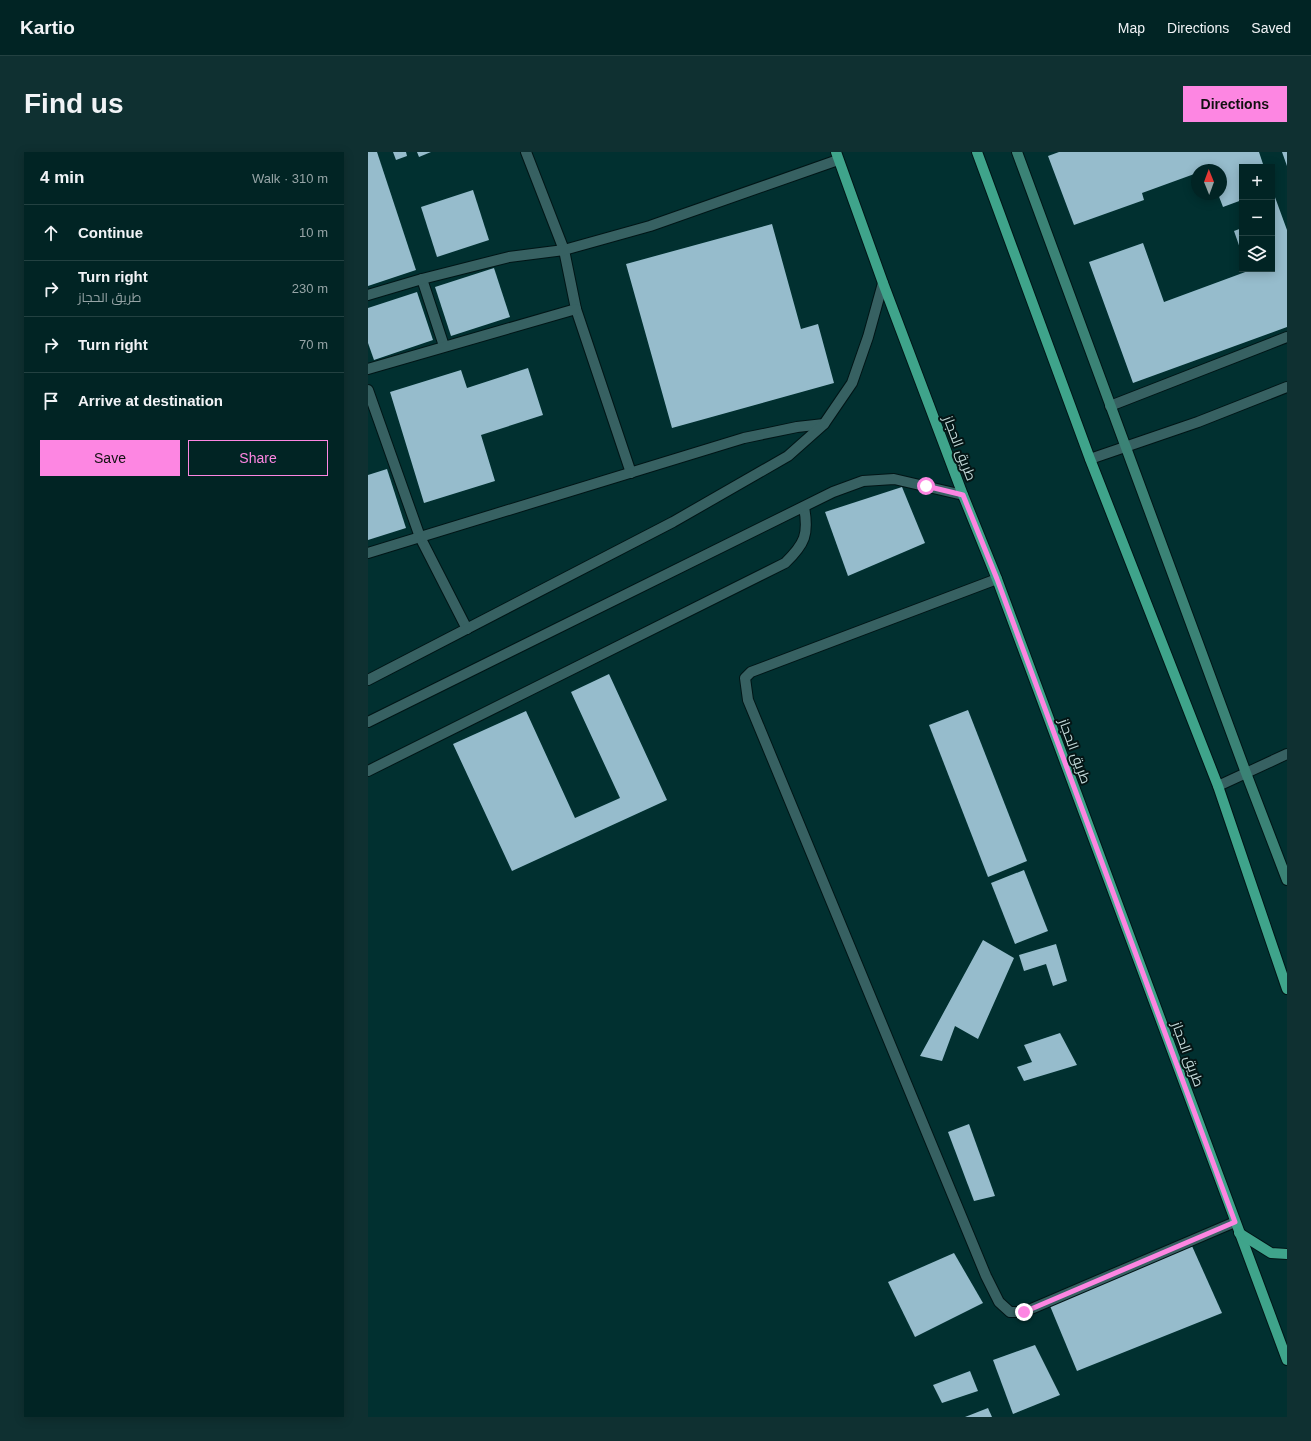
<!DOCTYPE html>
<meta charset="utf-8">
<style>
body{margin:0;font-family:Arial,Cairo,sans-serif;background:#0f3031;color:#f1f3f6}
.controls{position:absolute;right:12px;top:12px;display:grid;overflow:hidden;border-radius:0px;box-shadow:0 2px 10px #0003}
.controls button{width:36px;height:36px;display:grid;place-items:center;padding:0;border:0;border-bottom:1px solid #234141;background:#012424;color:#f1f3f6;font:20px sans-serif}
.compass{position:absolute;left:823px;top:12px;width:36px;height:36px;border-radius:50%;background:#012424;box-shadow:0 2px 10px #0003;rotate:359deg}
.stop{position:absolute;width:12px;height:12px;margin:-9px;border:3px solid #fd86e2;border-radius:50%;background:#fff}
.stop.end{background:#fd86e2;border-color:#fff;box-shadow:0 1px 4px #0008}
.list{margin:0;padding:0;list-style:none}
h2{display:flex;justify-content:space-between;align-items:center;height:52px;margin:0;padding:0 16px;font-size:17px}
h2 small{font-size:13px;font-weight:400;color:#96a4a6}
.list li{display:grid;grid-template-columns:26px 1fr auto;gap:12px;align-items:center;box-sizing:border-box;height:56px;padding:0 16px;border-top:1px solid #234141}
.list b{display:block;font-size:15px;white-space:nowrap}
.list p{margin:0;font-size:13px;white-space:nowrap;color:#96a4a6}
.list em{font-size:13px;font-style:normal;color:#96a4a6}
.actions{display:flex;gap:8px;padding:12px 16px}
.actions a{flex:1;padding:9px 0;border:1px solid #fd86e2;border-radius:0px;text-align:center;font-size:14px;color:#fd86e2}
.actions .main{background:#fd86e2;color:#111}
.icon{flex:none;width:22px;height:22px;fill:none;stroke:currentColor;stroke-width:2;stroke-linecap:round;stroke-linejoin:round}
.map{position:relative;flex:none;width:919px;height:1265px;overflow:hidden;border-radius:0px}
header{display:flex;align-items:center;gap:24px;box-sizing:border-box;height:56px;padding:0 20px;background:#012424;border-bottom:1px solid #234141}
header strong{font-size:19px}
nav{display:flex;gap:22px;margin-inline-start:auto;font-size:14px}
.intro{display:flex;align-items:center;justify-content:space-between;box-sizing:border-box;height:96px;padding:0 24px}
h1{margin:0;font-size:28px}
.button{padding:10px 18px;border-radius:0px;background:#fd86e2;color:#111;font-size:14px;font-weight:700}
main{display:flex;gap:24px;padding:0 24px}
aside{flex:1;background:#012424;border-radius:0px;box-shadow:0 2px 10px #0003}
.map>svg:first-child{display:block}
</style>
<header>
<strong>Kartio</strong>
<nav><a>Map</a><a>Directions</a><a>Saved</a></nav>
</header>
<div class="intro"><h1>Find us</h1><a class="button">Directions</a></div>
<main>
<aside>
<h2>4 min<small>Walk · 310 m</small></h2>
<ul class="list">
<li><svg class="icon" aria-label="ahead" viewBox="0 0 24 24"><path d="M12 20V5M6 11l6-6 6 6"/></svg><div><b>Continue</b></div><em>10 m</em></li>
<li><svg class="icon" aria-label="right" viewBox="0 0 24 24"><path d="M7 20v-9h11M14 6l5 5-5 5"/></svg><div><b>Turn right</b><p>طريق الحجاز</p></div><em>230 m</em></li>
<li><svg class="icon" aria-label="right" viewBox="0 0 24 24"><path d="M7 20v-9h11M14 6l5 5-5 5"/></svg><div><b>Turn right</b></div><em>70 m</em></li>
<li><svg class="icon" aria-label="arrive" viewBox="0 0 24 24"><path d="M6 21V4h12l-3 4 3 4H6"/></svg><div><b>Arrive at destination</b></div></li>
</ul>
<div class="actions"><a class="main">Save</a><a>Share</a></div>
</aside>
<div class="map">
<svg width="919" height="1265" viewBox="0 0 919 1265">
<rect width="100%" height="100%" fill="#013030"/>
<g fill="#96bccc">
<polygon points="0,0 9,0 48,118 0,134"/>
<polygon points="25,0 38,0 39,4 28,8"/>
<polygon points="49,0 63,0 51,5"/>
<polygon points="691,0 891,0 896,15 874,15 874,48 855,55 850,42 853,42 853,18 841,18 840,17 829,18 829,21 774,41 776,48 706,73 680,4"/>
<polygon points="914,0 919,0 919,14"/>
<polygon points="904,37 919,78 919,175 765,231 721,110 775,91 796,150 880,119 879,117 904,117"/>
<polygon points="105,38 121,88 69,105 53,55"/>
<polygon points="404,72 433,177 450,172 466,231 304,276 258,112"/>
<polygon points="874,76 874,102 866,79"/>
<polygon points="126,116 142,165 83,184 67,135"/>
<polygon points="49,140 65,188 6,208 0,191 0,156"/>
<polygon points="160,216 175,263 113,283 127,329 56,351 22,240 93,218 99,236"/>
<polygon points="19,317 38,376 0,388 0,323"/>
<polygon points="534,335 557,391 480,424 457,360"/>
<polygon points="241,522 299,648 144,719 85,592 158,559 207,666 252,646 203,540"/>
<polygon points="600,558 659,709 620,725 561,573"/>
<polygon points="656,718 680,779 647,792 623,731"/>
<polygon points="615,788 646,806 610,887 587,874 574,909 552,904"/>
<polygon points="688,792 699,829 685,834 678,812 656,819 651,803"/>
<polygon points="692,881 709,913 656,929 649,915 664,910 656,893"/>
<polygon points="601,972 627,1044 606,1049 580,980"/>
<polygon points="824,1094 854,1161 709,1219 682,1154"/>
<polygon points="586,1101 615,1151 547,1185 520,1130"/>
<polygon points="667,1193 692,1243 645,1262 625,1208"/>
<polygon points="602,1219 610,1239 574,1251 565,1233"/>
<polygon points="620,1256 624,1265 597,1265"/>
</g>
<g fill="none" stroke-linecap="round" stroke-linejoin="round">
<defs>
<g id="service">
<polyline points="742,254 919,185"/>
<polyline points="722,307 830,270 919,235"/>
<path d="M0,619L417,411C437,392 441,382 436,355"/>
<polyline points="850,634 919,602"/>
</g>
<g id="minor">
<polyline points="158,0 196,98 208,157 263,321"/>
<polyline points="54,127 76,194"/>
<polyline points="0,143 54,127 141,105 196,98 282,74 470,8"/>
<polyline points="0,217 208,157"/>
<polyline points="0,238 52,385 99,477"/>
<polyline points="0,401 376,286 429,275 456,272"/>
<polyline points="629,427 383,520 377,526 380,548 618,1124 631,1150 642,1160 656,1160 867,1070"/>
<polyline points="0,528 305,370 420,304 456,272 484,231 500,185 515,131"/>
<polyline points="0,570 465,340 495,329 526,327 595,343"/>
</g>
<polyline id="secondary" points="649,0 878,621 919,728"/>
<g id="primary">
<polyline points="468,0 515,131 595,343 629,427 919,1208"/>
<polyline points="609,0 722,307 850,634 919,837"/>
<polyline points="871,1081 903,1101 919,1102"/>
</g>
</defs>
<use href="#service" stroke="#011516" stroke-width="12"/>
<use href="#minor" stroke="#011516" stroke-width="12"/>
<use href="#secondary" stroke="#011516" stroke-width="12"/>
<use href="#primary" stroke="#011516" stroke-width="12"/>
<use href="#service" stroke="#376162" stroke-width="10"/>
<use href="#minor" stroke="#376162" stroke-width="10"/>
<use href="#secondary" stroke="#3b8376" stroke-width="10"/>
<use href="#primary" stroke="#3fa48b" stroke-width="10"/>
</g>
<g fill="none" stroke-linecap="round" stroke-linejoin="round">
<polyline stroke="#fd86e2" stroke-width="5" points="558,334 595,343 629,427 867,1070 656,1160"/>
</g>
<g text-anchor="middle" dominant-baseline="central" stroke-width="4" stroke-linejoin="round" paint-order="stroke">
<g font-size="14" fill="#c0d6d6" stroke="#041515">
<text transform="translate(592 296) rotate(69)">طريق الحجاز</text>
<text transform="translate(707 599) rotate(70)">طريق الحجاز</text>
<text transform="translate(820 902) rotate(70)">طريق الحجاز</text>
</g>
</g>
</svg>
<div class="controls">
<button>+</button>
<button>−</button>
<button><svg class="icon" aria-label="layers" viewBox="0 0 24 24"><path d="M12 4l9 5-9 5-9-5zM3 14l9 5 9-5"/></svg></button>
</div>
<svg class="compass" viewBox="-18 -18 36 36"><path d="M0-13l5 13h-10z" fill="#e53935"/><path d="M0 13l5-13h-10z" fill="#96a4a6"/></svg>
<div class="stop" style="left:558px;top:334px"></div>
<div class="stop end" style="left:656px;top:1160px"></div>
</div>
</main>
